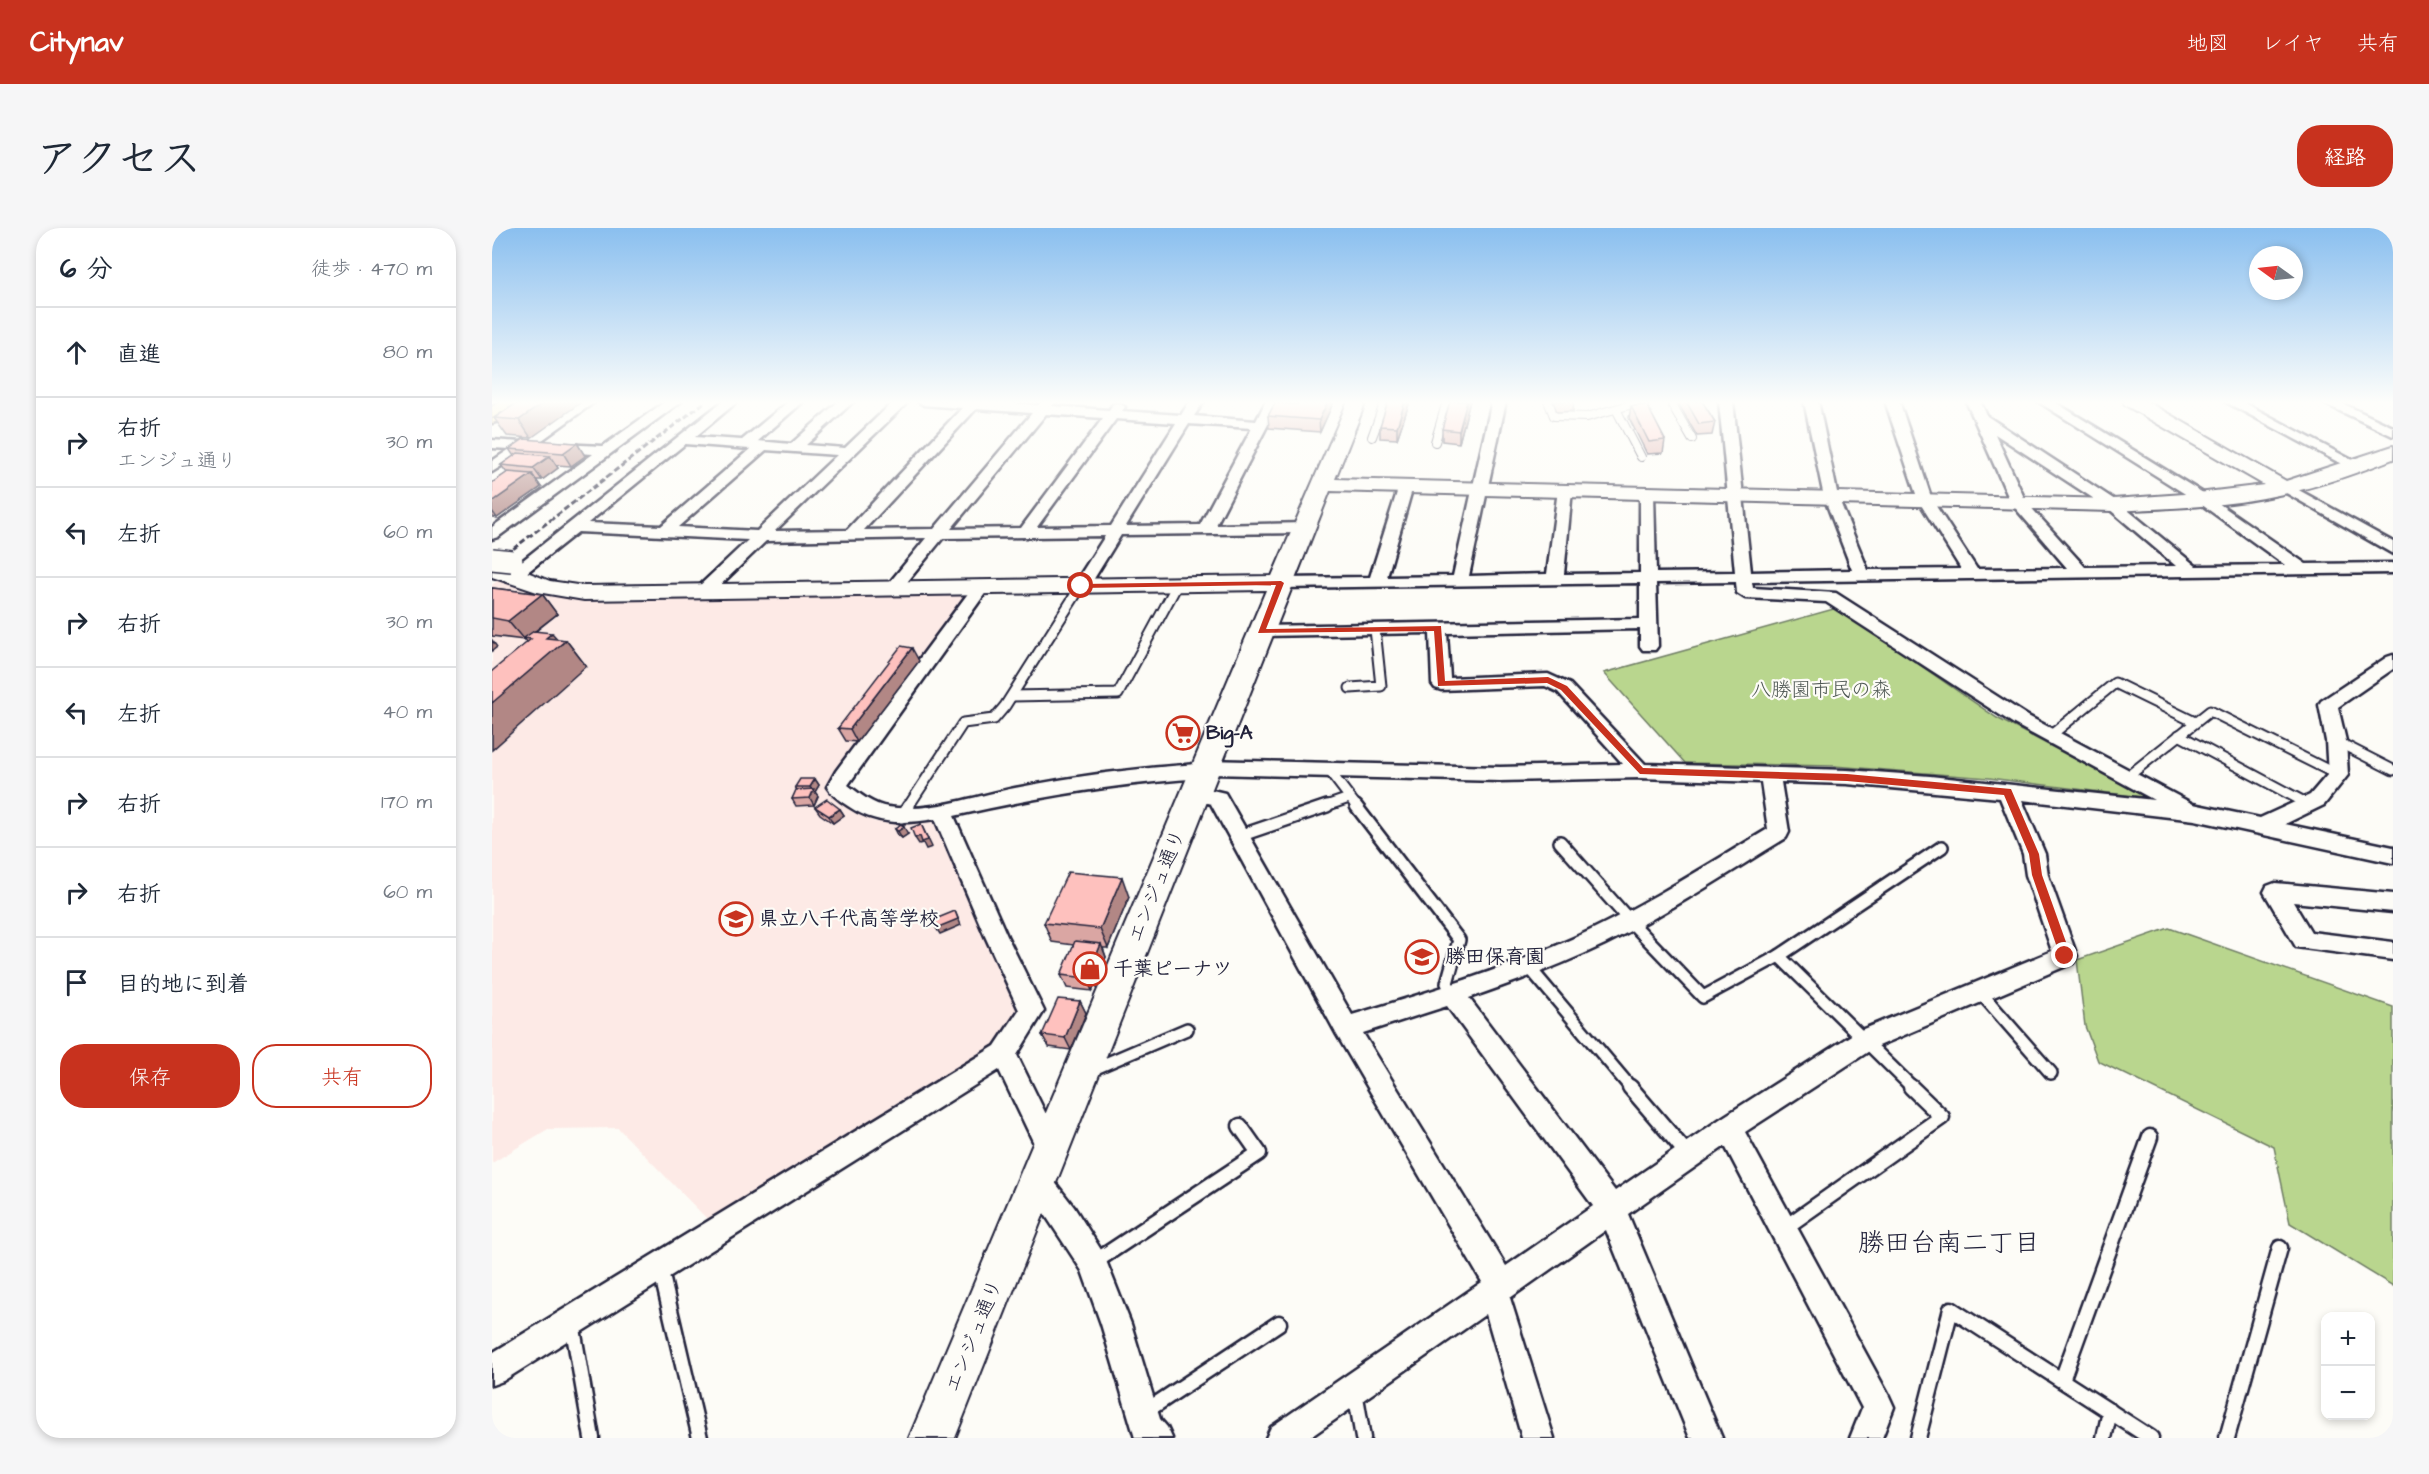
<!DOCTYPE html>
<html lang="ja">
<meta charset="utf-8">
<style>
body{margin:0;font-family:"Architects Daughter","Klee One",sans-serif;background:#f6f6f7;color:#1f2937}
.controls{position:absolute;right:18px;bottom:18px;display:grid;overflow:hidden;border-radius:12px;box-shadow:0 3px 9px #0003}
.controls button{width:54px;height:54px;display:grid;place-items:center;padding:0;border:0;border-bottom:2px solid #e0e1e3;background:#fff;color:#1f2937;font:30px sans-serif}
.compass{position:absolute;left:1757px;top:18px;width:54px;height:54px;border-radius:50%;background:#fff;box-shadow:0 3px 9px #0003;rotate:285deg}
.stop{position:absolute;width:18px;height:18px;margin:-14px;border:4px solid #c8321e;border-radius:50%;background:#fff}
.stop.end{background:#c8321e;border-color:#fff;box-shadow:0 2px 6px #0008}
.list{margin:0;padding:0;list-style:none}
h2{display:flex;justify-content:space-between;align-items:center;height:78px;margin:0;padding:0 24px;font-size:26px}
h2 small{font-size:20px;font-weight:400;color:#747a83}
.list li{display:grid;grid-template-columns:39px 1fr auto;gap:18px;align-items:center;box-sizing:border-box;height:90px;padding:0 24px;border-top:2px solid #e0e1e3}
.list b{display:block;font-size:22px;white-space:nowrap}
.list p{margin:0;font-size:20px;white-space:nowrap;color:#747a83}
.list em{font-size:20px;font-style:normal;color:#747a83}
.actions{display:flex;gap:12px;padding:18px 24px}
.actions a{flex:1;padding:14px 0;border:2px solid #c8321e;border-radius:24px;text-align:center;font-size:21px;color:#c8321e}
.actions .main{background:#c8321e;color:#fff}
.icon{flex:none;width:33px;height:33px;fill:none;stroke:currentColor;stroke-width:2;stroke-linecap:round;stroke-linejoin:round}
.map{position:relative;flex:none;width:1901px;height:1210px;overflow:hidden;border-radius:24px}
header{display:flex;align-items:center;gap:36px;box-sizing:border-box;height:84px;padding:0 30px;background:#c8321e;color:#fff}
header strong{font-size:28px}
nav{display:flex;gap:33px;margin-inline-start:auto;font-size:21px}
.intro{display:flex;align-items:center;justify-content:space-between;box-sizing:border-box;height:144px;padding:0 36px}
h1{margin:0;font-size:42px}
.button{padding:15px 27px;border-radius:24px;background:#c8321e;color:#fff;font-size:21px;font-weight:700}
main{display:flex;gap:36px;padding:0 36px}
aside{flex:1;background:#fff;border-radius:24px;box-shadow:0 3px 9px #0003}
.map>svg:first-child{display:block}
</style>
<header>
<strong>Citynav</strong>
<nav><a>地図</a><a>レイヤ</a><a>共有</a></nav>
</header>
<div class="intro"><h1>アクセス</h1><a class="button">経路</a></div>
<main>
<aside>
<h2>6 分<small>徒歩 · 470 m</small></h2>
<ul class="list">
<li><svg class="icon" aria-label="ahead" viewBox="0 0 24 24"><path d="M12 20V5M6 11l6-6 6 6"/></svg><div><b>直進</b></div><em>80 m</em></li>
<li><svg class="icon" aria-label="right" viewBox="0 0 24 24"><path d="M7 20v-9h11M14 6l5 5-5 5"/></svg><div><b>右折</b><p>エンジュ通り</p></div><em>30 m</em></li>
<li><svg class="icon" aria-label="left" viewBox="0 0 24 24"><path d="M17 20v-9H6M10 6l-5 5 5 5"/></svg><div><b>左折</b></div><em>60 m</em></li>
<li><svg class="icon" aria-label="right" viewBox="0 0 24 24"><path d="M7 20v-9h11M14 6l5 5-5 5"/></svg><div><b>右折</b></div><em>30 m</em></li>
<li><svg class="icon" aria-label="left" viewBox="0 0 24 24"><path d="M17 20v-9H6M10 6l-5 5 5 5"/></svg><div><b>左折</b></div><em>40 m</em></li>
<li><svg class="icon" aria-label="right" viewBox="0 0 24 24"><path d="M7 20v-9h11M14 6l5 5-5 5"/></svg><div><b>右折</b></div><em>170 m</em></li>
<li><svg class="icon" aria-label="right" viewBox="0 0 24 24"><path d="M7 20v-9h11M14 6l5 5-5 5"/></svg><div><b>右折</b></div><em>60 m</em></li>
<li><svg class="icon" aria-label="arrive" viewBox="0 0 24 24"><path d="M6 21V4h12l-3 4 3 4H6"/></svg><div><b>目的地に到着</b></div></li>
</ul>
<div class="actions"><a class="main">保存</a><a>共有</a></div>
</aside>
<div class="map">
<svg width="1901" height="1210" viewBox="0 0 1901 1210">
<rect width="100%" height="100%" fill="#fdfcf7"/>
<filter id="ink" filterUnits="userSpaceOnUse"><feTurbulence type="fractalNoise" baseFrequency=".0167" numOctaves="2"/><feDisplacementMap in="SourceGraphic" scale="12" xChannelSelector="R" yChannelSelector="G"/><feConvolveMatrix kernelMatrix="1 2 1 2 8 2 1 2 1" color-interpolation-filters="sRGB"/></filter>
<g filter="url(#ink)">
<polygon fill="#fdeae6" points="7,351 76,369 476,365 477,368 336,562 365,586 384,594 437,591 447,598 530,785 505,821 219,995 126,900 56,901 0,935 0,357"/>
<g fill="#b9d68e" stroke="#6e7c64" stroke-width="1.5">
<polygon points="1345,380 1505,490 1657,570 1497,550 1342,538 1193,535 1112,445"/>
<polygon points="1677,700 1901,779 1901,1058 1798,995 1782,919 1606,833 1593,798 1585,732"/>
</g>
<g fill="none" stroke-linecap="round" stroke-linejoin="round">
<defs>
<g id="lane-far3">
<polyline points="1056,173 1062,188 1095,189 1151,173"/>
<polyline points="1178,173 1200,211"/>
<polyline points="1124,181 1149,229"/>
<polyline points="880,209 893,173"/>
<polyline points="943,214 955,173"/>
</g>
<g id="lane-far2">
<polyline points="858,460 889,458 883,401"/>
<polyline points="520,468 626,466 685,357"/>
<polyline points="1687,507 1816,576"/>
<polyline points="1558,508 1623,455 1703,494"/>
<polyline points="1844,513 1901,542"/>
<polyline points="836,541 865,579"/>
<polyline points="1635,549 1718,483 1846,547"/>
<polyline points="416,579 471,495 502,491 513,478 589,358"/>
<polyline points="831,579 857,570"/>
</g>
<g id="lane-far1">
<polyline points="864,578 967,712 955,755 961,767"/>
<polyline points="410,589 417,578"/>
<polyline points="747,608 835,578"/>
<polyline points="1068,614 1138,693 1211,769 1287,728 1450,619"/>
<polyline points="1287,728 1421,860"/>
<polyline points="1037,739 1139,860"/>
<polyline points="1488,764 1559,845"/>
<polyline points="599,842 695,801"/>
</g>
<g id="lane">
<polyline points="1138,859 1197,928"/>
<polyline points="1291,1001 1450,889 1419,859"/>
<polyline points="601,1035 767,925 748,898"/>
<polyline points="168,1039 208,1210"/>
<polyline points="80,1095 100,1210"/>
<polyline points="1570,1152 1658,909"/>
<polyline points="863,1163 871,1210"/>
<polyline points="654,1183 787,1095"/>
<polyline points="1426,1210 1459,1081 1659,1210"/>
<polyline points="1612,1210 1618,1183"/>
<polyline points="1735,1210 1788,1020"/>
</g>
<g id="street">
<polygon points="88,173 104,173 46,215 111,218 174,173 190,173 6,309 0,311 0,299 101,226 35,222 0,244 0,233 18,221 0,220 0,212 29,214"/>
<path d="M231,173H246L203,209L250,212L297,173H312L266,213L299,216L347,173H362L314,217L353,220L402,173H417L283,303L355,302L470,180L432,177L425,173H491L546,177L550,173H564L560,178L617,182L621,176L626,175L633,179L630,183L689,187L698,173H712L702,188L764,193L774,173H788L724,297L812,295L820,300L812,305L629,307L595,362L589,363L581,358L613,308L451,310L407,364L401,365L393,360L434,310L274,313L217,368L211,369L203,364L205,360L256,312L86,304L28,350H16L14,347L16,344ZM484,181L540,185L442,301L372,302ZM554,186L611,190L529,300L459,301ZM624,191L684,195L619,298L545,299ZM697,196L760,200L708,297L634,298ZM193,216L258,221L169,298L96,295ZM274,222L345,227L265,303L186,299Z"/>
<path d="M1000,173H1014L977,348L1055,346L1066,262L1073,258L1080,262L1072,346L1148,345V265L1155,261L1162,265L1164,345L1243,344L1227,173H1241L1259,344L1360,342L1332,269L1312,173H1326L1346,269L1376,342L1469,341L1426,272L1393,173H1407L1440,272L1485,341L1575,340L1519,275L1474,173H1488L1495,188L1626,274L1704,338L1793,337L1706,274L1545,173H1561L1716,268L1814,336L1901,335V345L1260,354L1261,360L1344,365L1536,488L1701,576L1768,590L1818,567L1836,546L1834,513L1827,477L1829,473L1895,429L1901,427V441L1846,479L1854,513L1856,547L1832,577L1793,596L1901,619V635L1703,592L1530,572L1553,626L1556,647L1585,728L1581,735L1382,820L1253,904L1397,1168L1402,1179L1390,1210H1358L1370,1180L1233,918L1136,986L1230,1210H1198L1114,1002L1018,1070L1062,1210H1030L994,1086L817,1210H774L779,1199L990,1054L845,807L719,576L696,570L693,565L696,560L703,558L733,565L860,787C940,763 1021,739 1097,703C1159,673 1217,636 1276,601L1269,554L1148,550L1008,553L720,546L712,550C627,555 545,569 462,588L515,708L552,783L525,827L571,921L567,930L558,934L549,930L507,842L11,1153L0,1157V1125L503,818L527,782L493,708L443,591C411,596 384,597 356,578C348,573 340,567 335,559L344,543L483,356H495L497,360L356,557C368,566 381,577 396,579C437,585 483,568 523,560C583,548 644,540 706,536L714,532L1008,539L1131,536L1066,464L1053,458L949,462L943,460L940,456L938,405L769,408L763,407L760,403L763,399L769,398L1148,391V355L789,360L781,355L789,350L878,349L907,258L914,254L921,258L895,349L961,348ZM1503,206L1616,280L1684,338L1593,339L1534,274ZM1244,354L1245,365L1253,370L1334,374L1522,496L1662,572L1438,548L1355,542L1153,536L1078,456L1056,446L958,450L955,405L1148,401V418L1151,422H1163L1166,418L1164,355ZM1289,554L1355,556L1508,570L1531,626L1534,647L1560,723L1364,804L1228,891L1123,963L977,770C1024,754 1069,737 1113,716C1176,685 1235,646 1294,610L1297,604ZM955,778L1101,978L1014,1038L871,805Z"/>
<polygon points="1732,173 1749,173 1871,238 1869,241 1859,241"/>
<polygon points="1827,173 1845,173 1901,199 1901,208"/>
<polygon points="1794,255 1901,314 1901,326 1789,262 1787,259"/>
<polygon points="1783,655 1901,666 1901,684 1801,674 1819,704 1901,714 1901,732 1804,719 1772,664 1775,658"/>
<polygon points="545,940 555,944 582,979 611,1025 639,1096 668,1191 675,1199 680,1210 643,1210 609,1096 590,1043 531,953 535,944"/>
</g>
<path id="secondary" d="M856,173H874L843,251L1621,271L1706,265L1772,257L1633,177L1631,173H1654L1794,253L1901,218V231C1865,245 1829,258 1791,266C1735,279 1678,280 1621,283L838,263L463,1210H417L774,362L92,372L45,364L0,349V335L30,342L58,353L92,358L780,348Z"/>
<polygon id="highway" points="9,173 33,173 7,193 0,195 0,179"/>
</defs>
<use href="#lane-far3" stroke="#22223b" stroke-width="10"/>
<use href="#lane-far2" stroke="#22223b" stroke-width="13"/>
<use href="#lane-far1" stroke="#22223b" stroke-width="16"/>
<use href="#lane" stroke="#22223b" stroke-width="19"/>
<use href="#street" stroke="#22223b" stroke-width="5"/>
<use href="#secondary" stroke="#22223b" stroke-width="4"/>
<use href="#highway" stroke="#22223b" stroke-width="5"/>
<use href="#lane-far3" stroke="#fdfcf7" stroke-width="8"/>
<use href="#lane-far2" stroke="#fdfcf7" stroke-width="9"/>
<use href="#lane-far1" stroke="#fdfcf7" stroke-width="11"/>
<use href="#lane" stroke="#fdfcf7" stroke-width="14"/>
<use href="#street" fill="#fdfcf7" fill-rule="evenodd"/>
<use href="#secondary" fill="#fdfcf7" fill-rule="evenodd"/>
<use href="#highway" fill="#f9df96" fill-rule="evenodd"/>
<polyline stroke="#22223b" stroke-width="3" stroke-dasharray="6 3" stroke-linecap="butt" points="0,337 214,173"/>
<defs>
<polyline id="secondary-bridge" points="0,331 20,333"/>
</defs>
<use href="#secondary-bridge" stroke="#22223b" stroke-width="24" stroke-linecap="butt"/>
<use href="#secondary-bridge" stroke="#fdfcf7" stroke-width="21"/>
</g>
<g fill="#daa6a3" stroke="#22223b" stroke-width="1.5">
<polygon points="28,173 39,210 15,208 2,190"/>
<polygon points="807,173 842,173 828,204 777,200 776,188 805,176"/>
<polygon points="918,173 905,211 888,210 888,198"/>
<polygon points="978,173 967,215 950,213 950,201"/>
<polygon points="1061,173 1082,173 1081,183 1065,184"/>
<polygon points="1185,173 1210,173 1223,194 1220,207 1205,208"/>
<polygon points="1139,178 1173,212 1171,225 1155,226 1137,190"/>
<polygon points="85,215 93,228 79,238 64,237 66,240 50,252 44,252 49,259 5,290 0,289 0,255 15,245 9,237 22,228 17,221"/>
<polygon points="0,360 50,366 65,386 44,403 66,411 74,412 94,438 35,414 33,411 32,412 0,408"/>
<polygon points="427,433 365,514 354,513 346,500"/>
<polygon points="323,551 327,557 323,564 326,568 322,577 304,578 300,571 305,562 303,559"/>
<polygon points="323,579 348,581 352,587 341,595 328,586"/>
<polygon points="403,601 416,606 410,610 406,607"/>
<polygon points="637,669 616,720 611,720 614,729 600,763 575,760 569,747 582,717 560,714 552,695"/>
<polygon points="588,773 594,785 579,822 557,819 550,807"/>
</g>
<g fill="#b28785" stroke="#22223b" stroke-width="1.5">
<polygon points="54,173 91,173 39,210 27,192"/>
<polygon points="836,173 842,173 828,204 827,192"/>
<polygon points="913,173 918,173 905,211 905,199"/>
<polygon points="975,173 978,173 967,215 967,203"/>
<polygon points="85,215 93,228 79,238 71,225"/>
<polygon points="58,228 66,240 50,252 41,240"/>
<polygon points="40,246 49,259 5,290 0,283 0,274"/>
<polygon points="50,366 65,386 34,410 32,410 33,411 32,412 16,393"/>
<polygon points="60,405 70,416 74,412 94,438 0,522 0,475 54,410"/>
<polygon points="0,412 5,419 0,423"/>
<polygon points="420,420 427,433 365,514 358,501"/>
<polygon points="323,551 327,557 323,564 326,568 322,577 318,570 321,563 318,559"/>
<polygon points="348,581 352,587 341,595 337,588"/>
<polygon points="429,596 440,619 434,621 431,615 427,616 423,610"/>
<polygon points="412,599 416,606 410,610 406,603"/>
<polygon points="630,649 637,669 616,720 608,701"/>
<polygon points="463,683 469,697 448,706 444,700"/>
<polygon points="609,716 614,729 600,763 595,750"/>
<polygon points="588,773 594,785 579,822 573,810"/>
</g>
<g fill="#fec1be" stroke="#22223b" stroke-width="1.5">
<polygon points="28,173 54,173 27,192 2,190"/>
<polygon points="807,173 836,173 827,192 776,188 783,175 805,176"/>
<polygon points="896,173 913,173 905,199 888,198"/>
<polygon points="958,173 975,173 967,203 950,201"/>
<polygon points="1194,173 1210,173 1223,194 1207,196"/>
<polygon points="1155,177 1173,212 1157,214 1139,178"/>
<polygon points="32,211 85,215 71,225 17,221"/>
<polygon points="26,225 58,228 41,240 9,237"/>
<polygon points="16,244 40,246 0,274 0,255"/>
<polygon points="0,360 50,366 16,393 0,390"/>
<polygon points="42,403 60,405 54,410 74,412 0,475 0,443 39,411 32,410"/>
<polygon points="409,418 420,420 358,501 346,500"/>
<polygon points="308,551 323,551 318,559 303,559"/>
<polygon points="322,561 318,570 300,571 304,562"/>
<polygon points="335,571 348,581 337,588 323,579"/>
<polygon points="409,596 412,599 406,603 403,601"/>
<polygon points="429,596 436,612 430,614 428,608 423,610 419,600"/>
<polygon points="576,644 630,649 608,701 552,695"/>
<polygon points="463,683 466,691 444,700 441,692"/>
<polygon points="583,713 609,716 595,750 569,747"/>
<polygon points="566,771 588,773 573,810 550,807"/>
</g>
</g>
<linearGradient id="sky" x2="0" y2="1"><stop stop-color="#8abfef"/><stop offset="0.51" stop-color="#fefefb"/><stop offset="1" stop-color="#fefefb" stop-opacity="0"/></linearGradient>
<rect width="1901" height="342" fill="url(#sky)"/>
<polygon fill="#c8321e" points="789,353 792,355 774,401 949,398 953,453 1056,449 1075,458 1151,540 1355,546 1519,561 1547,626 1550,647 1579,728 1573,733 1568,728 1540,647 1537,626 1512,567 1355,553 1148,546 1069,462 1055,455 946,458 942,403 766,405 784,357 589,360 585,358 589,356"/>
<defs>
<symbol id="supermarket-ring" viewBox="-11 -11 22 22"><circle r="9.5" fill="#fdfcf7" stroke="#c8321e" stroke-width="1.5"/><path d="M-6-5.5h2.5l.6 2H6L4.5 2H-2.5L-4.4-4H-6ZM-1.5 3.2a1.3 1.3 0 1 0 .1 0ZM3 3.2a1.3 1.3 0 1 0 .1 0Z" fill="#c8321e"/></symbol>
<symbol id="school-ring" viewBox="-11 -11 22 22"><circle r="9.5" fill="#fdfcf7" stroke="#c8321e" stroke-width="1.5"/><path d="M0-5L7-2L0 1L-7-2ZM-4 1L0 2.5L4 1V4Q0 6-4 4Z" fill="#c8321e"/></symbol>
<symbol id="shop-ring" viewBox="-11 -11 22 22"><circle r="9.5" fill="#fdfcf7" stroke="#c8321e" stroke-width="1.5"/><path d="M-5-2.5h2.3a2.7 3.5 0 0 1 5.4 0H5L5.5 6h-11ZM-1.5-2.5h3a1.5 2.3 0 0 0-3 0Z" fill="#c8321e"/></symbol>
</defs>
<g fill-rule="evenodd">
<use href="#supermarket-ring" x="672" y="486" width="38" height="38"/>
<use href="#school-ring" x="225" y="672" width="38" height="38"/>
<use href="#school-ring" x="911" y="710" width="38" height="38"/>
<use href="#shop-ring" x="579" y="722" width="38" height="38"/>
</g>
<g text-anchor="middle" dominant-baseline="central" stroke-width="4.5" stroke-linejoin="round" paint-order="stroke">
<g font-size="20" fill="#4f5854" stroke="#fdfcf7">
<text x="1329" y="462">八勝園市民の森</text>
</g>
<g font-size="20" font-weight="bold" fill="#22223b" stroke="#fdfcf7" text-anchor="start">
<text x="714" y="505">Big-A</text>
<text x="267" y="691">県立八千代高等学校</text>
<text x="953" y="729">勝田保育園</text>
<text x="621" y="741">千葉ピーナツ</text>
</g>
<g font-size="20" fill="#22223b" stroke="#fdfcf7">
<text transform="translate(665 658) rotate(-68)">エンジュ通り</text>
<text transform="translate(482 1108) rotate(-68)">エンジュ通り</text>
</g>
<g font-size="26" fill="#22223b" stroke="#fdfcf7">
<text x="1457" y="1015">勝田台南二丁目</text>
</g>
</g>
</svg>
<div class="controls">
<button>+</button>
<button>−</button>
</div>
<svg class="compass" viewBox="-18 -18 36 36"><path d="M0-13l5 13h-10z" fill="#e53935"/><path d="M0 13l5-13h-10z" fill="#747a83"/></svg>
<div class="stop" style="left:589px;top:358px"></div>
<div class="stop end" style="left:1573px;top:728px"></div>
</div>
</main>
